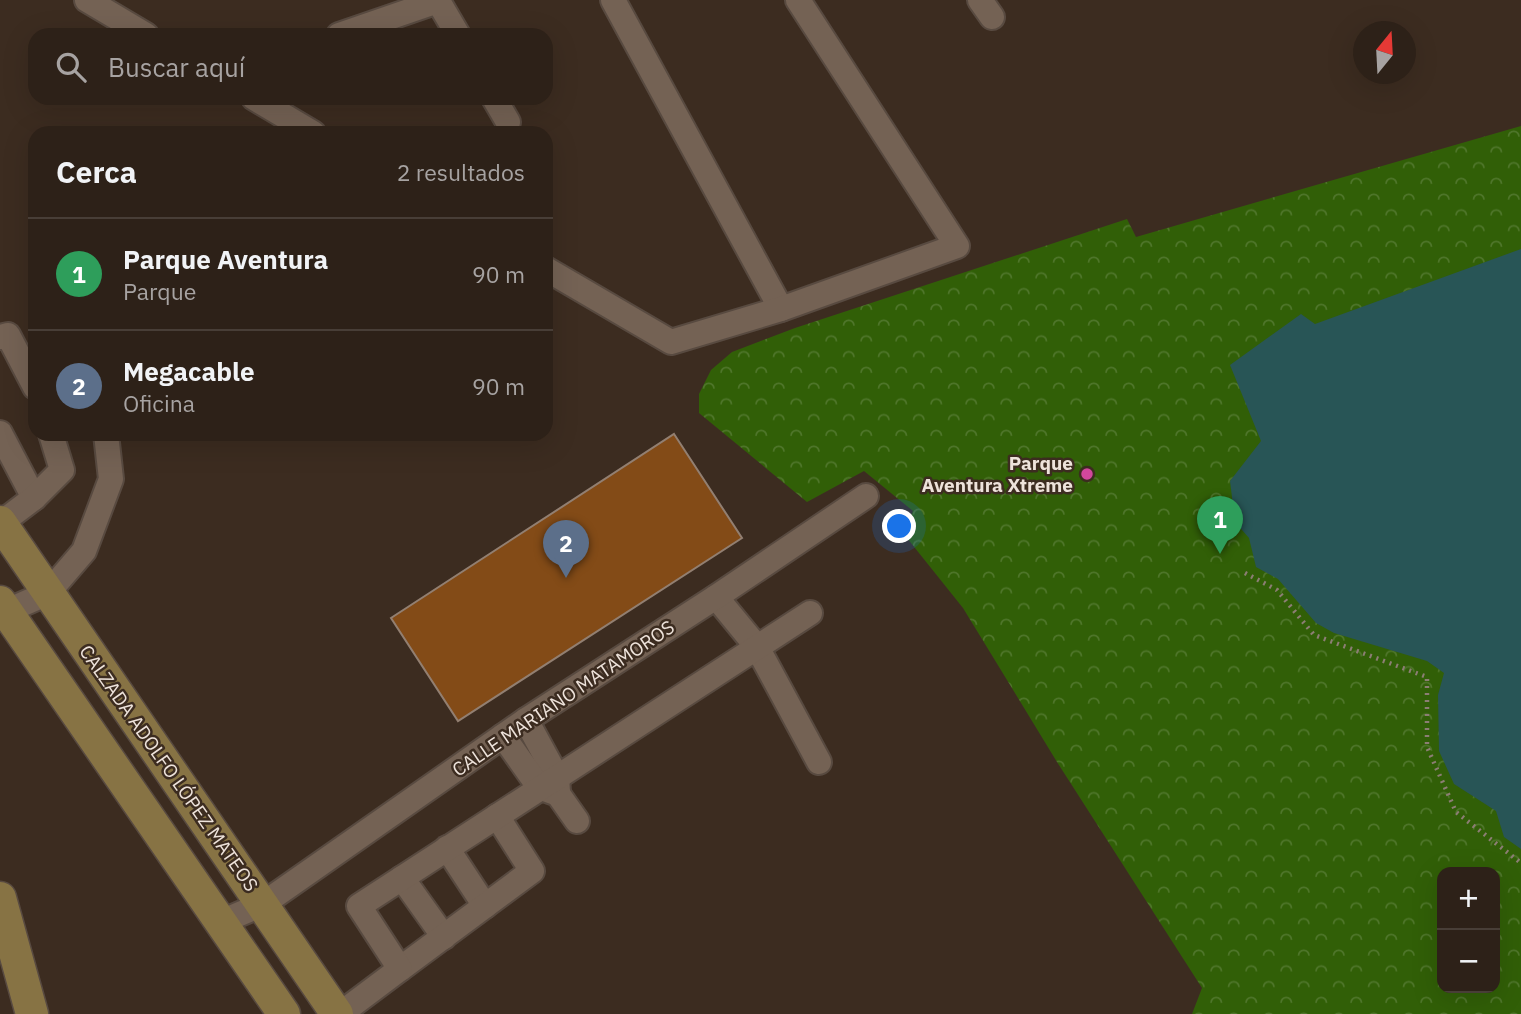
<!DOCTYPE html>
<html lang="es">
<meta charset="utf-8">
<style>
body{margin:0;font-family:"IBM Plex Sans",sans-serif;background:#352921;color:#f1f3f6}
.controls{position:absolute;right:21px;bottom:21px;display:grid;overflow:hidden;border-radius:14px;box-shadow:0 7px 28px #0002}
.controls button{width:63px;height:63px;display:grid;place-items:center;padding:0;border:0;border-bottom:2px solid #483e37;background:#2d2118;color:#f1f3f6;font:35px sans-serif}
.compass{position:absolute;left:1353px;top:21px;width:63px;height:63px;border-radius:50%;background:#2d2118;box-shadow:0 7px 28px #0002;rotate:18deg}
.you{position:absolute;left:900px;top:527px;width:24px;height:24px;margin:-18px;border:5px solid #fff;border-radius:50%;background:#1a73e8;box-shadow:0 0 0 10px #1a73e833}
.badge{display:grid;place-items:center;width:46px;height:46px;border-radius:50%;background:#8c9099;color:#fff;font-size:23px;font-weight:700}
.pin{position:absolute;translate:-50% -58px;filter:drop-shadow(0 2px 4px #0008)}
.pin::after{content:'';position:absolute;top:37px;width:24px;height:21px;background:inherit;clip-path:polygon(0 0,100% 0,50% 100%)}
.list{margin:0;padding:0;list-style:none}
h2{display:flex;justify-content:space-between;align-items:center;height:91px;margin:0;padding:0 28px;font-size:30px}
h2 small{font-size:23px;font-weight:400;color:#a7a3a2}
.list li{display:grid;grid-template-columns:46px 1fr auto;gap:21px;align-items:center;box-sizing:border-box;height:112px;padding:0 28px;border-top:2px solid #483e37}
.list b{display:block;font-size:26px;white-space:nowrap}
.list p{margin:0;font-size:23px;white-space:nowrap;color:#a7a3a2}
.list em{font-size:23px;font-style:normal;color:#a7a3a2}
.icon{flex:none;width:38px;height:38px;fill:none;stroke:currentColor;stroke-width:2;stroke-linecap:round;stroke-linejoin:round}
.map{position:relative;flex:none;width:1521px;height:1014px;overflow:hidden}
.search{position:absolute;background:#2d2118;box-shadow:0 7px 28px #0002;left:28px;top:28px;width:525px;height:77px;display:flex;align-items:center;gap:18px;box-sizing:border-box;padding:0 24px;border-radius:21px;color:#a7a3a2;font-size:26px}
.panel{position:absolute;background:#2d2118;box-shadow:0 7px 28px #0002;left:28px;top:126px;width:525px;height:315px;border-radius:21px}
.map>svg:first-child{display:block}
</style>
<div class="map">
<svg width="1521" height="1014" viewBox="0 0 1521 1014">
<defs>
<pattern id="park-crowns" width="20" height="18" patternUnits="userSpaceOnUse" patternTransform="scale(1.75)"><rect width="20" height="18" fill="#315f07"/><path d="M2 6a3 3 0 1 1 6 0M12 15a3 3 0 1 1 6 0" fill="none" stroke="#4f762b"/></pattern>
</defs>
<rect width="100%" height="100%" fill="#3c2c20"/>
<path fill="url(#park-crowns)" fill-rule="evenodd" d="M1521,126V1014H1192L1202,988L1057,762L963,608L903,533L913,511L864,471L807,502L699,413V394L711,370L732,352L795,328L1127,219L1136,237ZM1442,872H1495V988H1442Z"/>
<polygon fill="#285556" points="1521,249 1521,849 1504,837 1496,811 1454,784 1439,751 1438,695 1444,673 1427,661 1334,633 1316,623 1278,579 1256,567 1249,538 1235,522 1230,481 1261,441 1230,365 1301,314 1315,324"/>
<polygon fill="#834b17" stroke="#927f71" stroke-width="2" points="674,434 742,538 458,721 391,618"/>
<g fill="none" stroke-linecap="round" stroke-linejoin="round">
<defs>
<g id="minor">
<polyline points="87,0 146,35"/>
<polyline points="613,0 781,309"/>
<polyline points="980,0 992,17"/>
<polyline points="339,35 438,1 458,35"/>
<polyline points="254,98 313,133"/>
<polyline points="494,98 508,122"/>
<polyline points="546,269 671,342 781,309 957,246 798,0"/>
<polyline points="0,337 8,335 35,387"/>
<polyline points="0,433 34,498"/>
<polyline points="1,523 34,498 62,470 51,434"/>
<polyline points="716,597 757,647 819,762"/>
<polyline points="0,614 48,593 84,551 111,479 106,434"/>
<polyline points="526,720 557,777 558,792"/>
<polyline points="503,736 539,787 558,794 577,821"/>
<polyline points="447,848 485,906"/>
<polyline points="402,878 444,937"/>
<polyline points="221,922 263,904 526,720 716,597 866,496"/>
<polyline points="400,969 532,871 497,816"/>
<polyline points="340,1014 400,969 359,906 810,613"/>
</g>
<g id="major">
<polyline points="0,522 337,1014"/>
<polyline points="0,602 284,1014"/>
<polyline points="0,898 32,1014"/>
</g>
</defs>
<use href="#minor" stroke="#584a40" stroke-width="28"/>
<use href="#major" stroke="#584a40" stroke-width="35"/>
<polyline stroke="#8c7e74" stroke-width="4.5" stroke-dasharray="2 5" stroke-linecap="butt" points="1245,573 1277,590 1314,635 1427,677 1427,747 1456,812 1521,863"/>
<use href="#minor" stroke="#746254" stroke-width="24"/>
<use href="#major" stroke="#877344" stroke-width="32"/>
</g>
<circle fill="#d1479c" stroke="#3c2c20" stroke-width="2.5" cx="1087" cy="474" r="7"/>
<g text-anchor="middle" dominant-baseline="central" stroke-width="5" stroke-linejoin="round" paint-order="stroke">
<g font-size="19" font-weight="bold" fill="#eee3db" stroke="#3c2c20" text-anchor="end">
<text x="1073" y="463">Parque<tspan x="1073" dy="22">Aventura Xtreme</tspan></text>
</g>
<g font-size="19" fill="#eee3db" stroke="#3c2c20">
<text transform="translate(563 698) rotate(-34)">CALLE MARIANO MATAMOROS</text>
<text transform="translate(169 768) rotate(55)">CALZADA ADOLFO LÓPEZ MATEOS</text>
</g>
</g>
</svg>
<div class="controls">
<button>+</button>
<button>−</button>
</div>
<svg class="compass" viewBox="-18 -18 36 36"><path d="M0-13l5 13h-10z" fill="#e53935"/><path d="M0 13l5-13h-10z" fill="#a7a3a2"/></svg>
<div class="you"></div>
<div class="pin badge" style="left:1220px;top:554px;background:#2e9e5b">1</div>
<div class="pin badge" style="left:566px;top:578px;background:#5c6f8a">2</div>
<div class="search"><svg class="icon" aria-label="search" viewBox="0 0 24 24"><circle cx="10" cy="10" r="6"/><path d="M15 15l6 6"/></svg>Buscar aquí</div>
<section class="panel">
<h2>Cerca<small>2 resultados</small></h2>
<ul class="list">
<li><span class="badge" style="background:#2e9e5b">1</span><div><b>Parque Aventura</b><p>Parque</p></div><em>90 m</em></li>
<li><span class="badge" style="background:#5c6f8a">2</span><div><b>Megacable</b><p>Oficina</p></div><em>90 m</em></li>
</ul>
</section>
</div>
